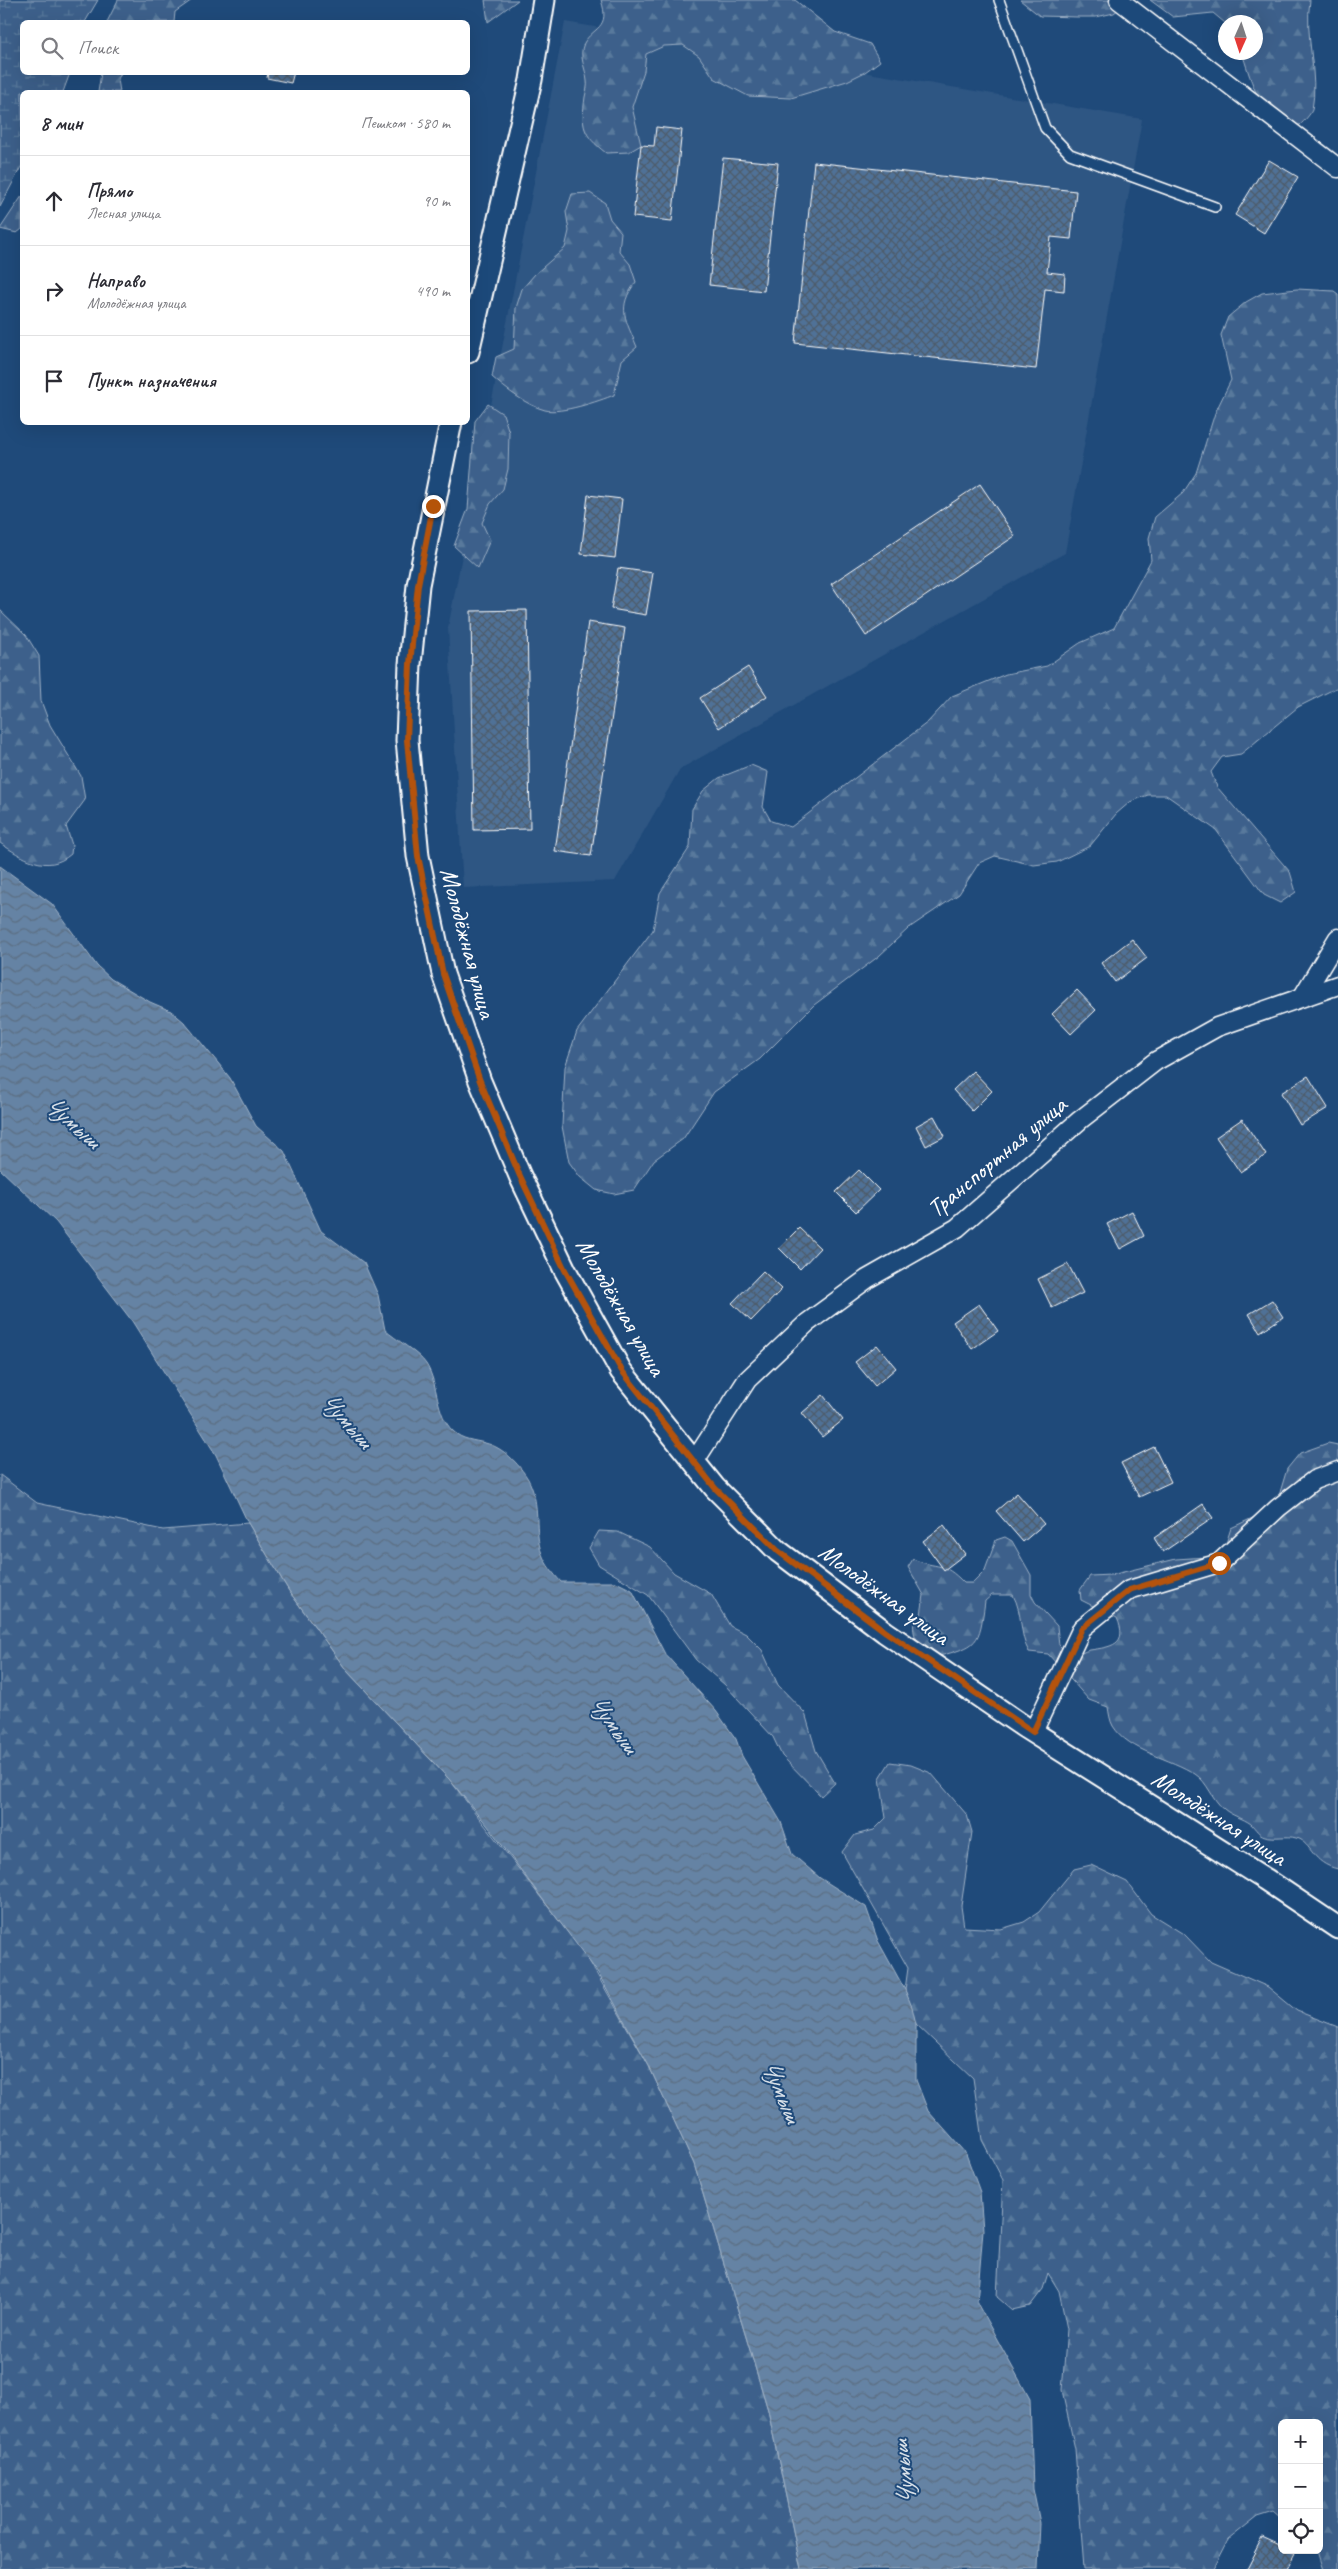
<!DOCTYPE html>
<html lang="ru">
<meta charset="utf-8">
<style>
body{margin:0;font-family:Caveat,sans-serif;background:#f2f2f3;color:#2b2b33}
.controls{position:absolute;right:15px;bottom:15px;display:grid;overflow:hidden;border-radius:8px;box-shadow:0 5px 20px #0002}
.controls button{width:45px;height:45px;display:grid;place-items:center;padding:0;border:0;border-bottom:1px solid #e1e1e2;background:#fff;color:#2b2b33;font:25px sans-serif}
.compass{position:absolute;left:1218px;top:15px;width:45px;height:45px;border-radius:50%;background:#fff;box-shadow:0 5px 20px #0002;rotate:183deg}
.stop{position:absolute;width:15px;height:15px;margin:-11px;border:4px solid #b45309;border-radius:50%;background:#fff}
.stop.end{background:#b45309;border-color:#fff;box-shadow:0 1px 5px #0008}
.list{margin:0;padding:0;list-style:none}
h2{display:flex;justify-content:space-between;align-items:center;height:65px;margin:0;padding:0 20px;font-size:21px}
h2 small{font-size:16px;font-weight:400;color:#7c7c81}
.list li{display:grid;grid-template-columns:32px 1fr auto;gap:15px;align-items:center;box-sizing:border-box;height:90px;padding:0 20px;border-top:1px solid #e1e1e2}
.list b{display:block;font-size:19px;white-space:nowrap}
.list p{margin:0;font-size:16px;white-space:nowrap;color:#7c7c81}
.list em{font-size:16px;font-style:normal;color:#7c7c81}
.icon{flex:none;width:28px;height:28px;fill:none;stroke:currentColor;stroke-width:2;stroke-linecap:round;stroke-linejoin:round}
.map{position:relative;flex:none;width:1338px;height:2569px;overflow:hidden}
.search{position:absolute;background:#fff;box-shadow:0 5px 20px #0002;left:20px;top:20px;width:450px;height:55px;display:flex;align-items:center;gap:12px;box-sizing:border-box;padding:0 18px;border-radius:8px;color:#7c7c81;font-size:19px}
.panel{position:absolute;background:#fff;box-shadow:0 5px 20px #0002;left:20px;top:90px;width:450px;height:335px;border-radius:8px}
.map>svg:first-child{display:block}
</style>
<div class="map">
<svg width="1338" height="2569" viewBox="0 0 1338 2569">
<defs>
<pattern id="forest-firs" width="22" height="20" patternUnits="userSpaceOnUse" patternTransform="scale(1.25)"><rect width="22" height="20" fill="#3c618b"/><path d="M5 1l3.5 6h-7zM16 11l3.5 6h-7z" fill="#59799c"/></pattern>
<pattern id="wetland-marsh" width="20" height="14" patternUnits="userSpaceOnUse" patternTransform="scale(1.25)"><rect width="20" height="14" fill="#3c618b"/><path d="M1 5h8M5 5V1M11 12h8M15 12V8" fill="none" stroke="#59799c"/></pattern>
<pattern id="water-waves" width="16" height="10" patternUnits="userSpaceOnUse" patternTransform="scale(1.25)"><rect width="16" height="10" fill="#6583a4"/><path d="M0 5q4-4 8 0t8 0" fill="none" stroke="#5b6d81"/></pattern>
<pattern id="building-cross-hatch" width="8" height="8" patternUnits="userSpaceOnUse" patternTransform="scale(1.25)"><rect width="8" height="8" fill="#507197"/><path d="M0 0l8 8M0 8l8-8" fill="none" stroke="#4e5b6a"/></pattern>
</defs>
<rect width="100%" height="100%" fill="#1f4a7a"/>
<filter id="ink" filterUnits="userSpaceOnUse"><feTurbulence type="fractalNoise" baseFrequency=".02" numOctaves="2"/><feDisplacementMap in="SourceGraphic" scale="10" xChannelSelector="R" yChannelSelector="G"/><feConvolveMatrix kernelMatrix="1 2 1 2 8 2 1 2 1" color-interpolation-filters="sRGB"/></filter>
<g filter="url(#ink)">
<polygon fill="#2e5683" points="565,22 1142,119 1065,553 680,769 615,881 463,888 448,628"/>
<g fill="url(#forest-firs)" stroke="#9eb0c5">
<polygon points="118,0 192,0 175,12 174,22 107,22"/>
<polygon points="485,0 518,0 488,22"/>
<path d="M601,0H795L835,32L870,44L880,61L865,72L847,81L791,98L748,96L714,78L699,56L683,45L664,46L646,54L644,71L632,107L641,145L629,152L606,153C582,134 581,127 585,97C586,92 588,86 587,81C586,68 578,57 584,43C593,27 611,29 601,0Z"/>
<polygon points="1020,0 1130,0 1114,13 1096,17 1078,17 1040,16"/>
<path d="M1150,0H1310C1304,36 1319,74 1312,110C1310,115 1304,121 1300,125C1295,125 1286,126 1281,123C1259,114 1249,73 1242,53L1256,52V22L1225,23L1213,13L1173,17Z"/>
<polygon points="101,73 121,73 118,79 120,92 98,92"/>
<path d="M590,193L605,203L610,219L621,232L619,251L630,264L636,282C616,308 626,320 637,347L622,360L614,395C599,401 561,414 545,410C526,405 507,390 492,377L496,357L514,349L516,308L522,289L535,274L565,248L569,231L566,212L572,194Z"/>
<polygon points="22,196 22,229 17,233 0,229"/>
<polygon points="1297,289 1334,291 1338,294 1338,687 1298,707 1241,754 1222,757 1211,772 1217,787 1290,872 1296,892 1280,903 1264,895 1216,830 1166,795 1148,795 1130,802 1116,814 1090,846 1057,862 1034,865 995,856 979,863 959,894 909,928 879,956 814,1005 760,1059 714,1092 683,1139 654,1160 634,1190 614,1194 596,1190 580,1177 569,1162 562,1126 565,1067 577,1031 653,930 660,893 690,847 692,809 703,791 719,778 751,765 768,772 763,807 771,821 791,827 928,722 952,696 1006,674 1047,666 1080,643 1114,628 1151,560 1149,538 1155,517 1183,493 1196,473 1215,413 1231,380 1221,335 1228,317 1246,302 1262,293"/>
<polygon points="488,404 503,414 509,432 508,469 503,489 490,504 482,523 490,540 478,568 454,546 468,509 475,421"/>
<path d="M0,610L26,635L39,656L41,701L50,725L81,776L85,800L66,826L72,845L71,854C47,875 21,857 0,843Z"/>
<path d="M1328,1443L1338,1445V1869C1311,1863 1313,1844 1296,1838C1287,1835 1275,1839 1265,1836C1258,1834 1256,1829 1251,1824C1243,1818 1232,1816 1224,1809C1212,1800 1208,1782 1195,1774C1171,1758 1129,1752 1113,1726C1110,1721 1109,1713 1108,1707L1089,1700L1048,1654L1029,1652C1019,1635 1023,1613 1013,1595H992L985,1601C979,1646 979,1645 936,1657C922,1648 911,1639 914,1621L921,1615L924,1595L908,1567L913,1559C939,1570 942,1560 964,1583H972L985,1570L996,1540L1005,1537L1012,1541L1031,1575V1594L1035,1602L1057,1626L1059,1645L1072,1658C1078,1655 1084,1651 1090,1650C1111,1647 1129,1645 1117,1618L1081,1600L1080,1590L1090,1576L1111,1575L1176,1559L1222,1556L1231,1528L1261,1514L1278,1499L1287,1469L1300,1453Z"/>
<polygon points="0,1475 37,1503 163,1530 248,1523 289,1591 347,1671 449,1779 587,1957 649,2066 694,2164 768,2410 801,2569 0,2569"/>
<polygon points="599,1531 618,1532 650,1547 674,1573 711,1594 730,1626 746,1634 762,1650 778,1685 805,1713 816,1751 835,1783 821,1796 782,1756 773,1737 725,1685 696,1660 648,1595 599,1565 589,1548"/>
<polygon points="890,1762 911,1765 931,1773 967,1815 972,1832 961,1906 964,1927 1001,1929 1024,1922 1039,1912 1074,1869 1091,1865 1127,1882 1151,1914 1185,1935 1211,1962 1268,1987 1297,2011 1338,2027 1338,2569 1323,2569 1317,2550 1319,2550 1319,2423 1282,2423 1282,2518 1274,2511 1258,2516 1228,2540 1213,2569 1084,2569 1075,2449 1062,2390 1067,2329 1059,2291 1048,2273 1043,2289 1030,2306 1012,2310 997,2297 1003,2180 982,2140 973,2078 916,2024 905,1990 908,1968 842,1852 855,1835 874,1830 886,1818 880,1778"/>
</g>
<polygon fill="url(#wetland-marsh)" stroke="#9eb0c5" points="0,0 98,0 85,22 22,22 22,72 70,73 63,92 22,92 22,165 0,207"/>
<path fill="url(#water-waves)" stroke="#a3b5c8" d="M0,866L52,904L97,966L111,979L150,1002L171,1011L184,1022L218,1063L230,1078L256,1126L284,1151L321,1231L364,1263L378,1295L385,1330C395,1339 419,1353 426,1364C439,1384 435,1414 453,1431C462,1440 474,1440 485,1443C503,1447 519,1464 528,1479C542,1506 533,1530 542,1554C546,1565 553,1573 561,1582H616L632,1590L665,1654L716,1711L736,1739L742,1756L781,1822L792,1854L820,1878L866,1907L878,1941L905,1990L912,2007L916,2024V2080L928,2111L966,2154L980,2192L983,2230L977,2303L1030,2399L1033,2489L1040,2523L1038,2569H801L768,2410L694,2164L649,2066L598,1973L487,1825L449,1779L347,1671L289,1591L248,1523L216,1455L132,1321L56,1222L0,1169Z"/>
<g fill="url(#building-cross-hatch)" stroke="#fff">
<polygon points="268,72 294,72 291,83 267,78"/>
<polygon points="656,127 682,130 672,221 633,217 641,145 654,146"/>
<polygon points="723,158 778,163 764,291 709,285"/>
<polygon points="1269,160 1298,177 1264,233 1235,215"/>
<polygon points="814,162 1076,191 1071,239 1051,237 1047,272 1065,274 1064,291 1045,289 1036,369 795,343"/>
<polygon points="980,484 1015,536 866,636 831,584"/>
<polygon points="588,495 622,499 615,558 581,554"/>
<polygon points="618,568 653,573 646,615 611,609"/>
<polygon points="527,610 530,829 474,830 471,611"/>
<polygon points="588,622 625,628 591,856 555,851"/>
<polygon points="748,667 767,696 719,728 700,698"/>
<polygon points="1132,939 1147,958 1115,982 1101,963"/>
<polygon points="1077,990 1096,1010 1071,1034 1052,1014"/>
<polygon points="973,1071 992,1091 972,1111 953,1090"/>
<polygon points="1308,1076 1328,1108 1300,1125 1281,1093"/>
<polygon points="934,1116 945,1136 926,1146 916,1126"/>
<polygon points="1242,1119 1266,1155 1240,1172 1216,1137"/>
<polygon points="859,1170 879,1190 856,1212 836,1192"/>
<polygon points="1132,1211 1144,1236 1120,1249 1107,1224"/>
<polygon points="799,1228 820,1248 800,1269 779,1248"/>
<polygon points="1068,1264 1083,1293 1052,1308 1038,1279"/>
<polygon points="763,1271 782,1289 751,1321 732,1303"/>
<polygon points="1272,1300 1283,1317 1260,1332 1249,1314"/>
<polygon points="979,1304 998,1331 972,1349 953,1322"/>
<polygon points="877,1345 896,1368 875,1386 855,1362"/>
<polygon points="823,1395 843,1420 822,1437 802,1413"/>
<polygon points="1154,1447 1171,1482 1139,1497 1121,1463"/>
<polygon points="1017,1493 1044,1524 1023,1542 996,1511"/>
<polygon points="1203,1504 1213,1518 1163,1552 1154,1538"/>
<polygon points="944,1525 965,1554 944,1570 923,1541"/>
<polygon points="1262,2538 1282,2547 1282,2550 1295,2554 1287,2569 1246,2569"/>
</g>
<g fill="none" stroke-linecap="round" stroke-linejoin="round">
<defs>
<polyline id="service" points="999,0 1045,128 1070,154 1215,207"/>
<g id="minor">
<polyline points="1119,0 1338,168"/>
<polyline points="1303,996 1338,938"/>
<polyline points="694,1462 747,1380 807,1323 867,1279 957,1228 1080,1120 1156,1061 1217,1027 1338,985"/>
<polyline points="1033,1732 1082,1628 1129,1590 1219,1563 1278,1508 1314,1480 1338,1471"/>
</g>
<g id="tertiary">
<polyline points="468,352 531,80 544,0"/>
<polyline points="451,422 418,585 410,664 407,740 418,856 443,974 480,1081 520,1176 565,1270 621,1371 715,1488 778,1551 885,1632 1023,1726 1265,1879 1338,1928"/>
</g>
</defs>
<use href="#service" stroke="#fff" stroke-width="12"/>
<use href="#minor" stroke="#fff" stroke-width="21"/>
<use href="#tertiary" stroke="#fff" stroke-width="25"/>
<use href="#service" stroke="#1f4a7a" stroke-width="9"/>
<use href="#minor" stroke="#1f4a7a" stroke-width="18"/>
<use href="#tertiary" stroke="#1f4a7a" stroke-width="21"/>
</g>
</g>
<g fill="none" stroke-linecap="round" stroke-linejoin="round" filter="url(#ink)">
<polyline stroke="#b45309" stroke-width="6" points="433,506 418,585 410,664 407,740 418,856 443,974 480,1081 520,1176 565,1270 622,1371 715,1488 778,1551 886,1632 1033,1732 1082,1628 1129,1590 1219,1563"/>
</g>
<g text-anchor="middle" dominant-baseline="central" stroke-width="4" stroke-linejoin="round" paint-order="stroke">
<g font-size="25" fill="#fff" stroke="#1f4a7a">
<text transform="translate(468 943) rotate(75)">Молодёжная улица</text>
<text transform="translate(997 1157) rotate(-40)">Транспортная улица</text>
<text transform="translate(621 1307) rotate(60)">Молодёжная улица</text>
<text transform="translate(884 1594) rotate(36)">Молодёжная улица</text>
<text transform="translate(1219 1818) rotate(33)">Молодёжная улица</text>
</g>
<g font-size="26" font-style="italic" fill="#d8e0e8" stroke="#1f4a7a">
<text transform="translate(73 1122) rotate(41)">Чумыш</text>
<text transform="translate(347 1420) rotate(48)">Чумыш</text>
<text transform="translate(614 1724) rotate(53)">Чумыш</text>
<text transform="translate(782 2091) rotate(67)">Чумыш</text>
<text transform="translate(903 2473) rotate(-97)">Чумыш</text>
</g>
</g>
</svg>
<div class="controls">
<button>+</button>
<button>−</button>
<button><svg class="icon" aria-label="locate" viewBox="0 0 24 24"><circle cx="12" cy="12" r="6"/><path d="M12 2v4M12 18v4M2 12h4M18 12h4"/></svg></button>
</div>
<svg class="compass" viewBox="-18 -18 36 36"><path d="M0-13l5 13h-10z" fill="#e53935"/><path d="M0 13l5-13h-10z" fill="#7c7c81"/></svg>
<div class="stop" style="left:1219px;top:1563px"></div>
<div class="stop end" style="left:433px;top:506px"></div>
<div class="search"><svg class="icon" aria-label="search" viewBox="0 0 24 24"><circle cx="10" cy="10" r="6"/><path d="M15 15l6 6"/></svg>Поиск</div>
<section class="panel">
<h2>8 мин<small>Пешком · 580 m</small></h2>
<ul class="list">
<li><svg class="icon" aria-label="ahead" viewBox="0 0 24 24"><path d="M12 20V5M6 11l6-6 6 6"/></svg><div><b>Прямо</b><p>Лесная улица</p></div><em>90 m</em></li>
<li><svg class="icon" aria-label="right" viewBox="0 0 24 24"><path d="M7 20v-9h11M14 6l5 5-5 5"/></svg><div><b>Направо</b><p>Молодёжная улица</p></div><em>490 m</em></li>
<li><svg class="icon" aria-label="arrive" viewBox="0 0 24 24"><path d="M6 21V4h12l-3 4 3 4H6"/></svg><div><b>Пункт назначения</b></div></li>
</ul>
</section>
</div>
